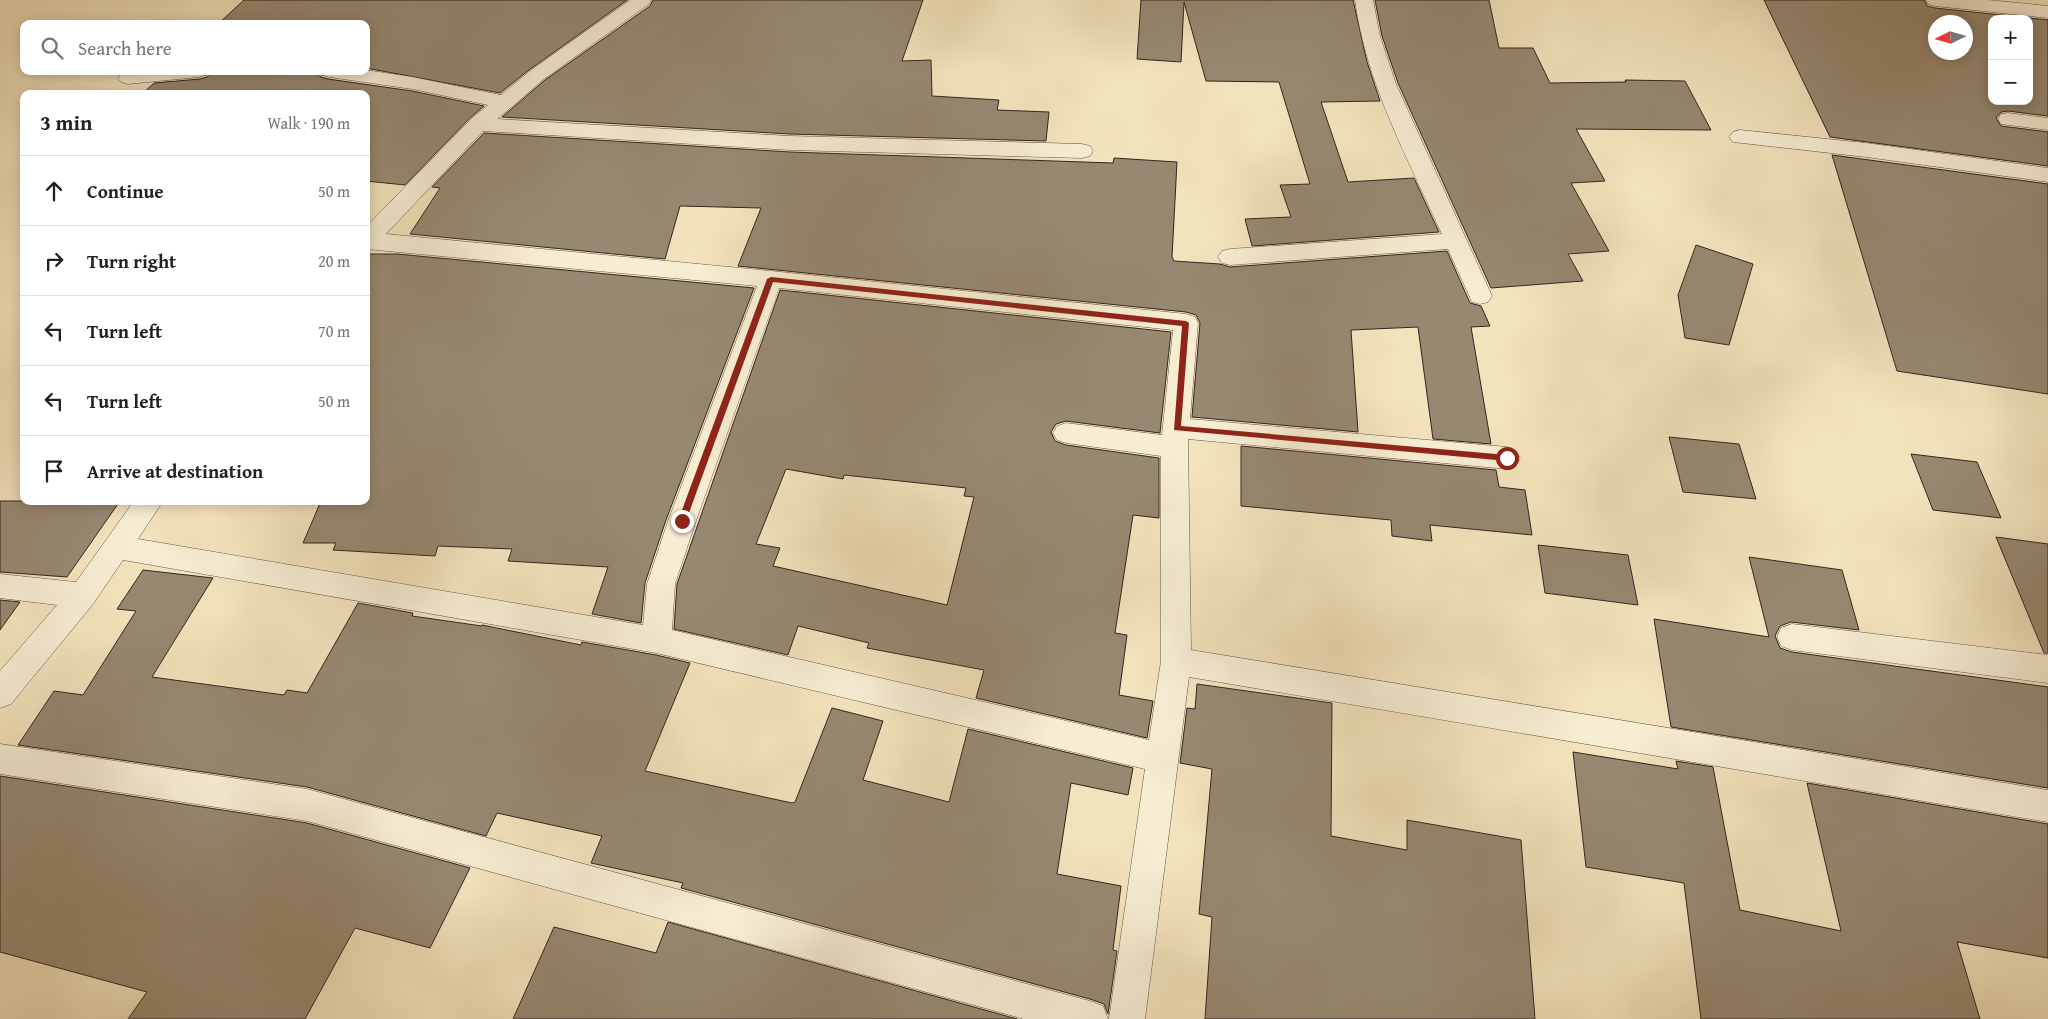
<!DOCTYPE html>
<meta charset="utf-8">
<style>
body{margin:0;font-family:"Gentium Book Plus",serif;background:#f6f6f6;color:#202124}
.controls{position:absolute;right:15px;top:15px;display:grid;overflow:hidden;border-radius:10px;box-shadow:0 2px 12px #0003}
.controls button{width:45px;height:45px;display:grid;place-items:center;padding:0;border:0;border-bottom:1px solid #e0e0e0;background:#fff;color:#202124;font:25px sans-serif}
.compass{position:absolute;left:1928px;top:15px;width:45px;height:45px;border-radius:50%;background:#fff;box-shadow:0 2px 12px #0003;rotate:265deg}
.stop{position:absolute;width:15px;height:15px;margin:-11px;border:4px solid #8f2418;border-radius:50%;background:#fff}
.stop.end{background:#8f2418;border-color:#fff;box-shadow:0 1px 5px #0008}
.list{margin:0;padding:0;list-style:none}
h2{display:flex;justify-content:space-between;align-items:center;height:65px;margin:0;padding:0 20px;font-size:21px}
h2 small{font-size:16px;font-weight:400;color:#757577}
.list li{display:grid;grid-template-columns:32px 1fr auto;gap:15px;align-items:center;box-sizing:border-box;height:70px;padding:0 20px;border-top:1px solid #e0e0e0}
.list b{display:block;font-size:19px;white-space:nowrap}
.list em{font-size:16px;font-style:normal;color:#757577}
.icon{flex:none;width:28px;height:28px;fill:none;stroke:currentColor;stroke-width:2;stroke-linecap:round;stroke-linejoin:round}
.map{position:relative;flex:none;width:2048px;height:1019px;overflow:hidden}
.search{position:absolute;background:#fff;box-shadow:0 2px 12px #0003;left:20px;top:20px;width:350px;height:55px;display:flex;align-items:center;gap:12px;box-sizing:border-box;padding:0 18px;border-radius:10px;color:#757577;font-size:19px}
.panel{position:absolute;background:#fff;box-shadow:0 2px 12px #0003;left:20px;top:90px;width:350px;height:415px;border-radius:10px}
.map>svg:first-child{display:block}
</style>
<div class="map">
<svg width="2048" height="1019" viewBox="0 0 2048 1019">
<rect width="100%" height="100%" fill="#f3e3bc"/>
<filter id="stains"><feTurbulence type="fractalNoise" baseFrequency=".004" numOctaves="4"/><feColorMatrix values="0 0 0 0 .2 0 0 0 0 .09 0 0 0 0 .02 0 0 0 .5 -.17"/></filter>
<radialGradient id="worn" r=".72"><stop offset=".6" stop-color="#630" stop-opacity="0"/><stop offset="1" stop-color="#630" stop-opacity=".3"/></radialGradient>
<g fill="#978871" stroke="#34251f" fill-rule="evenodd">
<polygon points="244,0 627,0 529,70 500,93 366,68 366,24 218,24"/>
<polygon points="653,0 923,0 902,61 931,60 932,96 999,100 997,110 1049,112 1046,141 790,134 502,117 545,80 650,6"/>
<polygon points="1141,0 1353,0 1367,62 1380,101 1321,102 1348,182 1414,178 1439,232 1252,246 1245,219 1291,217 1280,185 1310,184 1279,82 1206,81 1184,2 1181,62 1137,59"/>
<polygon points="1375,0 1489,0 1499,48 1533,48 1550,83 1626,82 1625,80 1685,81 1711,130 1576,129 1605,181 1571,183 1609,251 1568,254 1583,281 1491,288 1398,83 1382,36"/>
<path d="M1764,0H1924L1927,6L1935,8L2048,20V116L2008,111L2001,112L1996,118L2001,126L2048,132V166L1830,137ZM1992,19H2029V101H1992ZM1936,22H1966V52H1936Z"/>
<polygon points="211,71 317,71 321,77 328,79 412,91 484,106 470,118 405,185 366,181 366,94 142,94 154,83 200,79 207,77"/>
<polygon points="484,133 790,152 1113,163 1114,158 1177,162 1172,257 1174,261 1220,264 1230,267 1447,251 1470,303 1481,306 1490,326 1471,327 1491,444 1433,439 1418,327 1351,330 1358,432 1192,417 1200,323 1196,315 1186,312 738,266 761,208 680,206 665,259 410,234 440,188 432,187"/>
<polygon points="1832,155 2048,184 2048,394 1897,371"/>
<polygon points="1696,245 1753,264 1729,345 1685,338 1678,295"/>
<polygon points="366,254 397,254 754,288 666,520 645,583 641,623 592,614 608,567 508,561 512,549 438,546 435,556 333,550 336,543 303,543 321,501 366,501"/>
<path d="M780,290L1171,332L1160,433L1066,421L1056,424L1051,432L1055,441L1066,445L1159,458V518L1133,515L1115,633L1127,635L1119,695L1153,701L1147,738L976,698L984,670L867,648L869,643L798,626L788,655L674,629L677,584ZM786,469L843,479L844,475L966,488L964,496L974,497L947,605L773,566L780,548L756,544Z"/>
<polygon points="1669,437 1739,444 1756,499 1683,492"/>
<polygon points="1241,446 1496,470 1499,487 1525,490 1532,535 1430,525 1432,541 1392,536 1391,520 1241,506"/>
<polygon points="1911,454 1977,462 2001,518 1933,510"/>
<polygon points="0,501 120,501 67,577 0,572"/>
<polygon points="1996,537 2048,544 2048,653 2044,653"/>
<polygon points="1538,545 1628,555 1638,605 1545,593"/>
<polygon points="1749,557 1842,570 1859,630 1791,622 1780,626 1775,636 1780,648 1792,652 2048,687 2048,788 1671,727 1654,619 1769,637"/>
<polygon points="143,570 213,578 152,677 284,695 287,690 307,693 358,603 413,613 412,616 482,626 482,625 581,645 582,642 656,655 690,663 645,771 792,803 795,802 832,708 883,721 863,780 949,802 968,729 1133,768 1128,795 1071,783 1057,874 1121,886 1113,950 1117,951 1108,1014 1104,1004 1090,999 681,888 683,883 591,863 602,836 497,813 486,836 307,787 18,745 54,691 83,695 136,611 117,609"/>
<polygon points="0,600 20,602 0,630"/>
<polygon points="1197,684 1332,703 1331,836 1407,850 1407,820 1521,840 1535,1019 1205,1019 1212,917 1199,914 1212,769 1180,763 1187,708 1195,709"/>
<polygon points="1573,752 1678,769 1676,761 1713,767 1740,910 1841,931 1807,783 2048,824 2048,958 1957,942 1980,1019 1701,1019 1684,883 1586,867"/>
<polygon points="0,776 307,823 470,868 430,948 355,928 305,1019 128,1019 147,992 0,952"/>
<polygon points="668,922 1017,1019 513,1019 554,927 656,953"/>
</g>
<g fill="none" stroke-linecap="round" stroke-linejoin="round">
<defs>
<g id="minor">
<path d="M630,0H651L649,4L544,79L497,119L790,136L1082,144L1090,146L1093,151L1090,156L1082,158L790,150L483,131L386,234L771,271L1186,314L1195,317L1198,323L1190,419L1507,447L1516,451L1520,458L1516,465L1507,469L1188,439L1191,650L2048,790V822L1189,677L1145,1019H1109L1145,769L656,653L123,560L93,604L11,704L0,708V671L57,605L0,598V574L76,582L134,501H163L138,539L643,625L647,584L668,521L757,286L366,249V227L471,119L488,105L412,89L329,77L322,75L319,71L366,70L412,77L501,95L530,71ZM779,288L1173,330L1162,435L1066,423L1057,426L1053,433L1057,440L1066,443L1161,456V661L1149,740L672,630L675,584L696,521Z"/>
<path d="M1355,0H1373L1380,36L1396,84L1492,296L1488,302L1480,304L1472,302L1448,249L1230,265L1222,263L1218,257L1222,251L1230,249L1442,234C1408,159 1366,83 1355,0Z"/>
<polygon points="1926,0 1988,0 2048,6 2048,18 1935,6 1928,4"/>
<polygon points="136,71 209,71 206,75 199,77 128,84 121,82 118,78 121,74"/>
<polygon points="2008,113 2048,118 2048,130 2001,124 1998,119 2001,114"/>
<polygon points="1740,130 1866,143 2048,168 2048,182 1866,157 1733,142 1729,137 1733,132"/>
<polygon points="1792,624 2048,655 2048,683 1792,650 1781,646 1777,637 1781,628"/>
<polygon points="0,744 307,789 1090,1001 1103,1006 1108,1019 1024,1019 307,821 0,774"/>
</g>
</defs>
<use href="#minor" stroke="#645446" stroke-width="1"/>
<use href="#minor" fill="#f7edd3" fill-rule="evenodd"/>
</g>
<polygon fill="#8f2418" points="771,277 1186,321 1189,323 1181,426 1507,455 1511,458 1507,461 1174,430 1182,326 773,282 686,521 685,523 679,523 678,521 767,279"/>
<rect width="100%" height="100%" filter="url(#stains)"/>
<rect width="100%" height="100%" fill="url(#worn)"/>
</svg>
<div class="controls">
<button>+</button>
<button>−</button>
</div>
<svg class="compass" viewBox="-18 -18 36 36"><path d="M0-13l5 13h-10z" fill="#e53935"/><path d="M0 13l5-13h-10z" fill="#757577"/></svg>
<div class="stop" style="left:1507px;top:458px"></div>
<div class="stop end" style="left:682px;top:521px"></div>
<div class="search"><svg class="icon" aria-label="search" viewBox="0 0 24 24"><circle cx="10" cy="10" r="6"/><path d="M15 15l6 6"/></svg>Search here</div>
<section class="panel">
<h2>3 min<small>Walk · 190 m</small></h2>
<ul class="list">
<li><svg class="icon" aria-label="ahead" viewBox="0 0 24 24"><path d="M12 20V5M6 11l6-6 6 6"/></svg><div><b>Continue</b></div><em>50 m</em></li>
<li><svg class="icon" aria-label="right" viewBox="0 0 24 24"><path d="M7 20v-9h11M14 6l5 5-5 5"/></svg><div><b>Turn right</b></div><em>20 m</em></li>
<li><svg class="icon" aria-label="left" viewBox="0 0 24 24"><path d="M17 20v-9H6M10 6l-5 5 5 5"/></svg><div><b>Turn left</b></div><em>70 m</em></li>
<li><svg class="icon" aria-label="left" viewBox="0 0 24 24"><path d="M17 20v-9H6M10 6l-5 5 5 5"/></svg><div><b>Turn left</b></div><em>50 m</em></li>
<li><svg class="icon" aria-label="arrive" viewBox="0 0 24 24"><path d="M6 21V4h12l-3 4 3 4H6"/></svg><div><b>Arrive at destination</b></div></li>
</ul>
</section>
</div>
